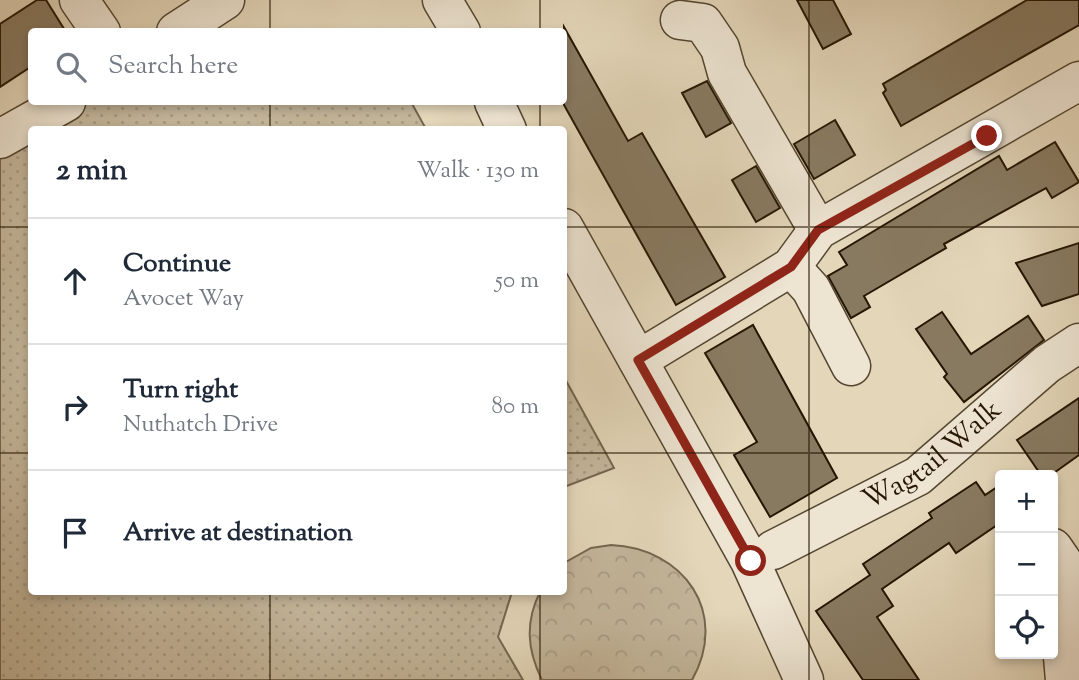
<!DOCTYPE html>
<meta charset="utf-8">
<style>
body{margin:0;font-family:"Sorts Mill Goudy",serif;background:#f6f6f7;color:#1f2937}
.controls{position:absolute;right:21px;bottom:21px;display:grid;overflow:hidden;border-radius:7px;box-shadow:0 4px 10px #0003}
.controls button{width:63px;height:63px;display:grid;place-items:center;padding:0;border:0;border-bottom:2px solid #e0e1e3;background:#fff;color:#1f2937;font:35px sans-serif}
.stop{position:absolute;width:21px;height:21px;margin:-16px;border:5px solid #8f2418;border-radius:50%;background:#fff}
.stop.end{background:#8f2418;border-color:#fff;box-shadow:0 2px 7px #0008}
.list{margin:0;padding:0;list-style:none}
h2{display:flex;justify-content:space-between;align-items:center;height:91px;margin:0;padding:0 28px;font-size:30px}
h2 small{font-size:23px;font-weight:400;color:#747a83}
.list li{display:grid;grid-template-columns:46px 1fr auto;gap:21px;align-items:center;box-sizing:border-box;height:126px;padding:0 28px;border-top:2px solid #e0e1e3}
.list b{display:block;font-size:26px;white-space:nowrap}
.list p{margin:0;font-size:23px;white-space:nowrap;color:#747a83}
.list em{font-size:23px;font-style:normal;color:#747a83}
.icon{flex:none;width:38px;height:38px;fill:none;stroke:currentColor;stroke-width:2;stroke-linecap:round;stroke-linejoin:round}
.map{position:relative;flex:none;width:1079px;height:680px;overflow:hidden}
.search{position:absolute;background:#fff;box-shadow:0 4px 10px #0003;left:28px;top:28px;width:539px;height:77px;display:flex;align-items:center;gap:18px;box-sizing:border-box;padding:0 24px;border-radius:7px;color:#747a83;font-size:26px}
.panel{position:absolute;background:#fff;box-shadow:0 4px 10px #0003;left:28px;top:126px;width:539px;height:469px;border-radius:7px}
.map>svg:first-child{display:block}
</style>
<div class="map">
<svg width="1079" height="680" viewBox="0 0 1079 680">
<defs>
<pattern id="grass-dots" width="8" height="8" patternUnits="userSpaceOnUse" patternTransform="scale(1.75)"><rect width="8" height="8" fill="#c3b59a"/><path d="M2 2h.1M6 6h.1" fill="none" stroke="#a79b83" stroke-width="1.8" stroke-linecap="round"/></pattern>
<pattern id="park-crowns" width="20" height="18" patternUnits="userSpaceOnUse" patternTransform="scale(1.75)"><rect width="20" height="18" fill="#c3b59a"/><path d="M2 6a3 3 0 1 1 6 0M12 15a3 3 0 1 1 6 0" fill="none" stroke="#a79b83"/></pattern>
</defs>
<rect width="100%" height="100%" fill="#e3d6b9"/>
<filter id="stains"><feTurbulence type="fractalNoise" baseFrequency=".00286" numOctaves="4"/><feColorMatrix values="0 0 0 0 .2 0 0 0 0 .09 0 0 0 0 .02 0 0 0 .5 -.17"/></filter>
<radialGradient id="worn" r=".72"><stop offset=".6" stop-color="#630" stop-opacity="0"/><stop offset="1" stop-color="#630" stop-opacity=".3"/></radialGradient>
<g fill="url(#grass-dots)" stroke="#74664e" stroke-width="2">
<polygon points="85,102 411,102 426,129 36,130"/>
<polygon points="31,132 32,592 512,592 498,637 523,680 0,680 0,150"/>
<polygon points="564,377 614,468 564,487"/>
</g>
<path fill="url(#park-crowns)" stroke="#74664e" stroke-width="2" d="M611,545C683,548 730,612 692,680H542C527,650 525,622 540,592H564V563L591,548Z"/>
<g fill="#887a61" stroke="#251602" stroke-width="2">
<polygon points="37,0 46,0 66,32 32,32 32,66 0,87 0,24"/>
<polygon points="797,0 833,0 851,34 823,49"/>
<polygon points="1027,0 1079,0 1079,25 901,126 883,93 886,90 883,84"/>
<polygon points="564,27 628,141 642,133 725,277 676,305 564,105"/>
<polygon points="707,81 731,123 706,137 682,93"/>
<polygon points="835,120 855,155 814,179 794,144"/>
<polygon points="1055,142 1079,182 1052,198 1046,188 944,244 946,248 864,296 870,307 851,318 828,276 847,265 839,252 999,156 1007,170"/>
<polygon points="756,166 780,208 756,222 732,180"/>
<polygon points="1079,243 1079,294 1042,306 1016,263"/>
<polygon points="942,312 971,354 1028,316 1044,340 964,402 944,377 947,374 916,329"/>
<polygon points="753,325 837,478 770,517 734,455 757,442 705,353"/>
<polygon points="1079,398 1079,455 1051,475 1041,475 1017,440"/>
<polygon points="976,482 985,495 1000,485 1000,523 956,553 949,543 882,589 893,606 877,617 919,680 863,680 816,611 870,575 863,564 932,518 929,513"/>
</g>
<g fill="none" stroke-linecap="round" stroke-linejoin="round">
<defs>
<g id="street">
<polyline points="79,0 101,32"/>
<polyline points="442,0 461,32"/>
<polyline points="680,20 703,23 720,48 727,73 818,230"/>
<polyline points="176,32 225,0"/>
<polyline points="494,102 507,130"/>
<polyline points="0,139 66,102"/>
<polyline points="564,228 750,561 804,680"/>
<polyline points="791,267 811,289 851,366"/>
<polyline points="638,360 791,267 818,230 1079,81"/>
<polyline points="1053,548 1071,574 1078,615 1061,634"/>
<path id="s1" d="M773,550L918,476L1047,364L1079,343"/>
<polyline points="1053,635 1061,634 1065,680"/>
</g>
</defs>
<use href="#street" stroke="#544630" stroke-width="41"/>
<use href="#street" stroke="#ede4d2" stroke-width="38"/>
</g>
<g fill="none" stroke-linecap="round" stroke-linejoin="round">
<polyline stroke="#8f2418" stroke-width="9" points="751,561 638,360 791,267 818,230 987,136"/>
</g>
<path fill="none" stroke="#251602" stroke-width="2" stroke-opacity="0.55" d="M270,0V32M540,0V32M809,0V680M270,102V130M540,102V130M0,227H32M564,227H1079M0,453H32M564,453H1079M270,592V680M540,592V680"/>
<g text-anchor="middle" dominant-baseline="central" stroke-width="5" stroke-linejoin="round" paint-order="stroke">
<g font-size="28" fill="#251602" stroke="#ede4d2">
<text stroke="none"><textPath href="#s1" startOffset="186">Wagtail Walk</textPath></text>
</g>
</g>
<rect width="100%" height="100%" filter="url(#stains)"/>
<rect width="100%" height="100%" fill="url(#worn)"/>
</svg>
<div class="controls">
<button>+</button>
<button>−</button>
<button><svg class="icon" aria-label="locate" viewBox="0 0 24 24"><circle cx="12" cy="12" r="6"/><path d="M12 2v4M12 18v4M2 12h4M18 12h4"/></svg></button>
</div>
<div class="stop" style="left:751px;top:561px"></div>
<div class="stop end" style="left:987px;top:136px"></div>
<div class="search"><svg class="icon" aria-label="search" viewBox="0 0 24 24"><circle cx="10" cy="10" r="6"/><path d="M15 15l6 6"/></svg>Search here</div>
<section class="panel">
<h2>2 min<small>Walk · 130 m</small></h2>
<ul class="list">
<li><svg class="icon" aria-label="ahead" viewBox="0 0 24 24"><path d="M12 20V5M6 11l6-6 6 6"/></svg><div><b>Continue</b><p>Avocet Way</p></div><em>50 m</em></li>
<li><svg class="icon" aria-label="right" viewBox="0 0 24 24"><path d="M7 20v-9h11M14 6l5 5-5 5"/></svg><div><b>Turn right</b><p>Nuthatch Drive</p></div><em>80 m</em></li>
<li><svg class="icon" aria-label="arrive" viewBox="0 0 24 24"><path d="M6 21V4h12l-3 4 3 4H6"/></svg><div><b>Arrive at destination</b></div></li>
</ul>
</section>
</div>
